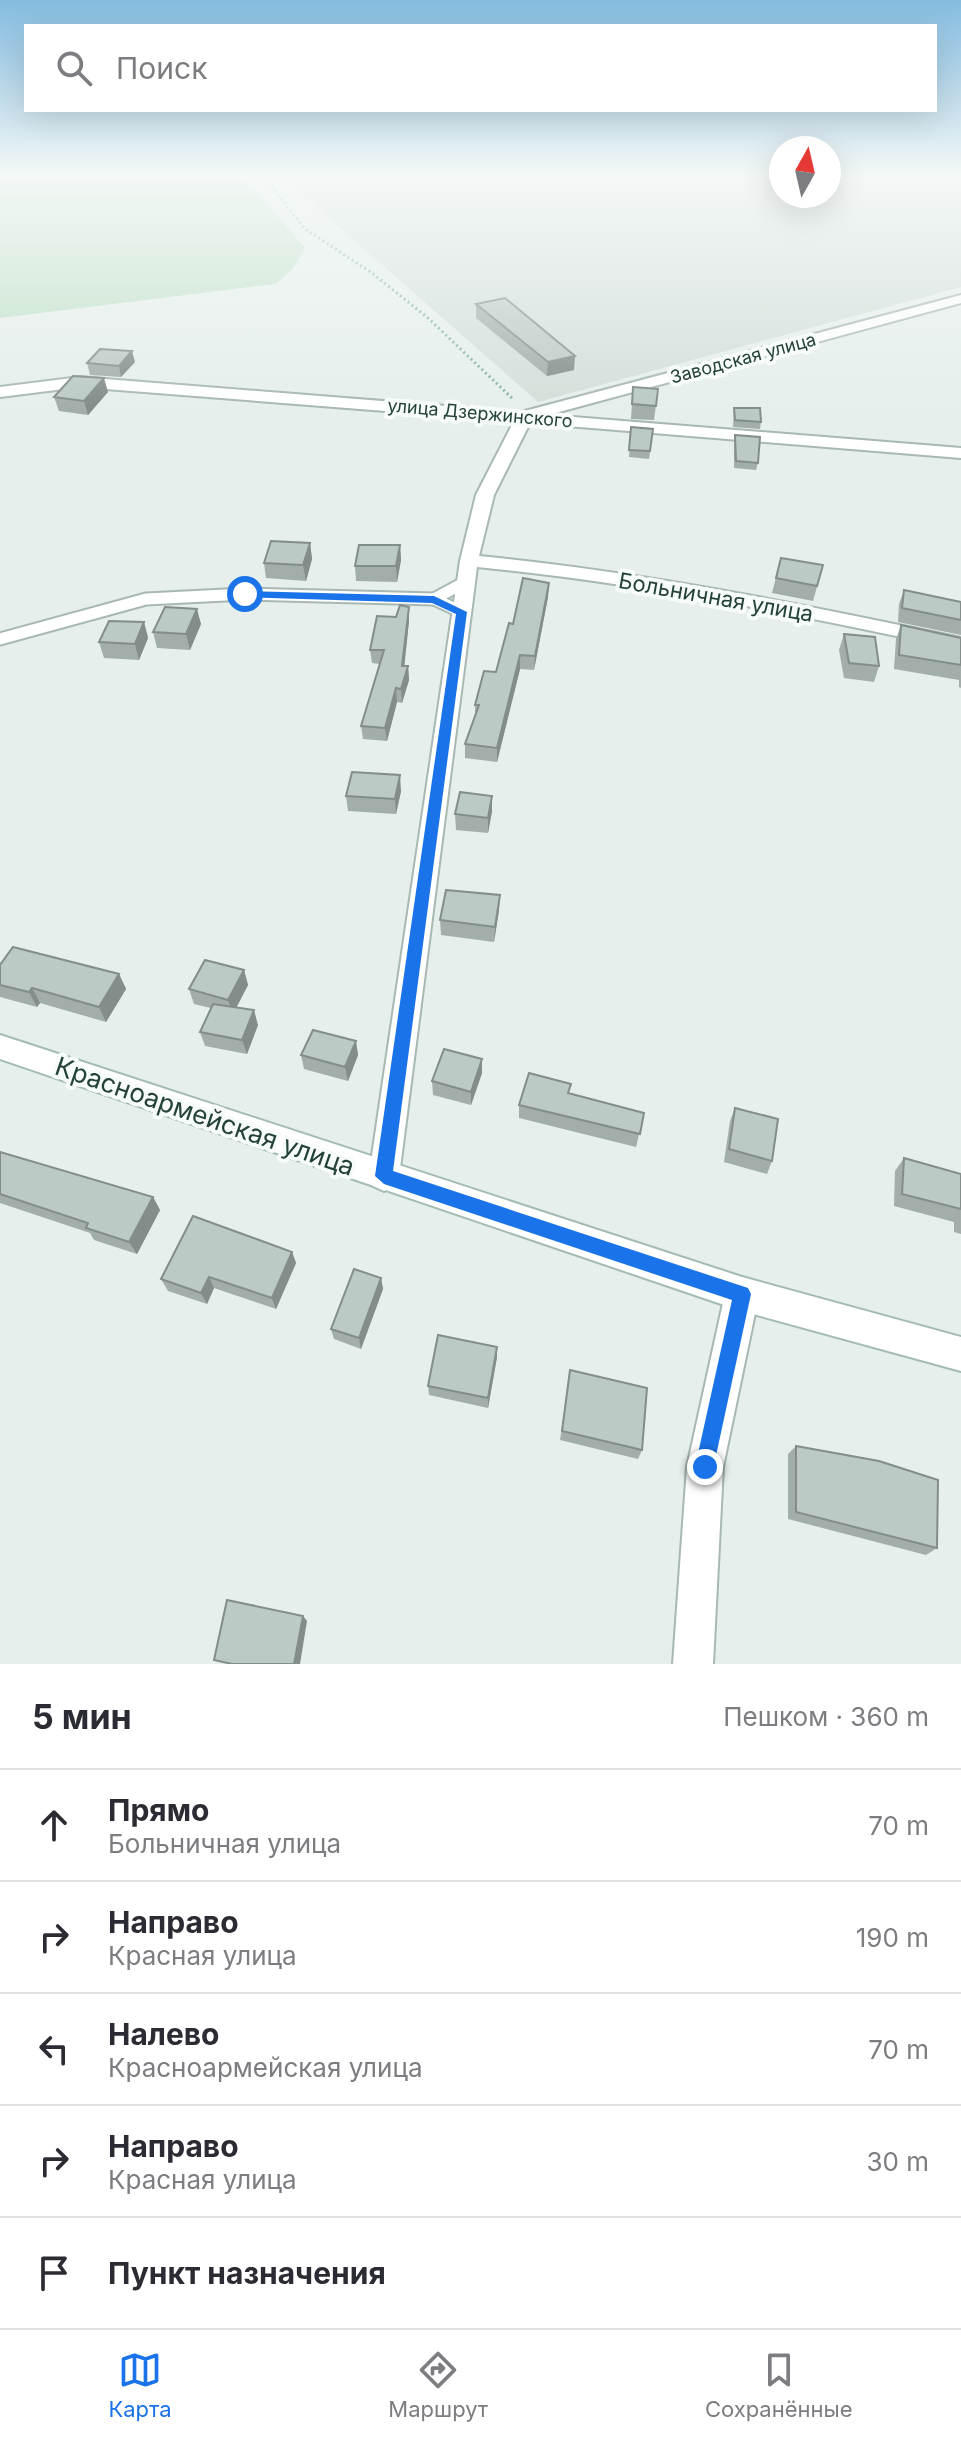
<!DOCTYPE html>
<html lang="ru">
<meta charset="utf-8">
<style>
body{margin:0;font-family:Inter,sans-serif;background:#f2f2f3;color:#2b2b33}
.compass{position:absolute;left:769px;top:136px;width:72px;height:72px;border-radius:50%;background:#fff;box-shadow:0 8px 32px #0002;rotate:8deg}
.stop{position:absolute;width:24px;height:24px;margin:-18px;border:6px solid #1a73e8;border-radius:50%;background:#fff}
.stop.end{background:#1a73e8;border-color:#fff;box-shadow:0 2px 8px #0008}
.list{margin:0;padding:0;list-style:none}
h2{display:flex;justify-content:space-between;align-items:center;height:104px;margin:0;padding:0 32px;font-size:34px}
h2 small{font-size:26px;font-weight:400;color:#7c7c81}
.list li{display:grid;grid-template-columns:52px 1fr auto;gap:24px;align-items:center;box-sizing:border-box;height:112px;padding:0 32px;border-top:2px solid #e1e1e2}
.list b{display:block;font-size:30px;white-space:nowrap}
.list p{margin:0;font-size:26px;white-space:nowrap;color:#7c7c81}
.list em{font-size:26px;font-style:normal;color:#7c7c81}
.icon{flex:none;width:44px;height:44px;fill:none;stroke:currentColor;stroke-width:2;stroke-linecap:round;stroke-linejoin:round}
.map{position:relative;flex:none;width:961px;height:1664px;overflow:hidden}
.search{position:absolute;background:#fff;box-shadow:0 8px 32px #0002;left:24px;right:24px;top:24px;height:88px;display:flex;align-items:center;gap:20px;box-sizing:border-box;padding:0 28px;border-radius:0px;color:#7c7c81;font-size:30px}
.sheet{height:664px;background:#fff}
nav{display:flex;justify-content:space-around;align-items:center;box-sizing:border-box;height:112px;border-top:2px solid #e1e1e2;background:#fff;font-size:22px;color:#7c7c81}
nav a{display:grid;justify-items:center;gap:4px}
nav .on{color:#1a73e8}
.map>svg:first-child{display:block}
</style>
<div class="map">
<svg width="961" height="1664" viewBox="0 0 961 1664">
<rect width="100%" height="100%" fill="#e6efeb"/>
<polygon fill="#d4dfda" points="280,175 781,175 781,196 829,196 829,175 961,175 961,287 538,402"/>
<polygon fill="#bfe0c8" points="0,175 243,175 305,248 292,270 275,284 0,318"/>
<g fill="none" stroke-linecap="round" stroke-linejoin="round">
<defs>
<polyline id="lane-far1" points="434,180 435,175"/>
<g id="lane">
<polyline points="434,599 467,581"/>
<polyline points="0,639 146,599 245,594 434,599 462,612"/>
</g>
<g id="street">
<path d="M961,295V303L548,415L961,448V458L530,423L494,495L479,556C642,572 801,604 961,638V650C801,615 641,583 477,567L399,1176L395,1186L384,1191L373,1186L369,1176L460,561L476,495L514,421L80,387L0,397V387L80,377L521,412Z"/>
<polygon points="742,1277 754,1282 759,1294 723,1467 713,1664 673,1664 687,1467 725,1294 730,1282"/>
</g>
<polygon id="secondary" points="0,1035 742,1277 961,1337 961,1371 742,1311 0,1059"/>
</defs>
<use href="#lane-far1" stroke="#a8b8b2" stroke-width="8"/>
<use href="#lane" stroke="#a8b8b2" stroke-width="15"/>
<use href="#street" stroke="#a8b8b2" stroke-width="4"/>
<use href="#secondary" stroke="#a4bbb3" stroke-width="4"/>
<polyline stroke="#86b3a5" stroke-width="3" stroke-dasharray="2 3" stroke-linecap="butt" points="262,175 305,229 372,273 428,318 513,399"/>
<use href="#lane-far1" stroke="#fff" stroke-width="6"/>
<use href="#lane" stroke="#fff" stroke-width="11"/>
<use href="#street" fill="#fff" fill-rule="evenodd"/>
<use href="#secondary" fill="#fff" fill-rule="evenodd"/>
</g>
<g fill="#a1aea9">
<polygon points="476,304 574,370 547,376 476,318"/>
<polygon points="135,362 121,377 90,375 87,363"/>
<polygon points="633,387 658,389 654,420 631,419"/>
<polygon points="108,392 88,415 59,411 54,397"/>
<polygon points="734,408 761,422 760,429 733,427"/>
<polygon points="631,427 653,429 649,459 629,457"/>
<polygon points="735,435 758,463 756,470 734,468 734,443"/>
<polygon points="310,543 312,559 306,581 266,578 264,563"/>
<polygon points="400,545 401,560 397,582 356,581 355,566"/>
<polygon points="781,558 823,565 813,601 772,593"/>
<polygon points="549,583 548,597 534,670 520,669 497,762 465,758 465,744 475,717 475,705 496,672 513,624"/>
<polygon points="904,590 961,602 961,635 898,622 899,604"/>
<polygon points="409,621 404,666 408,666 409,680 402,703 397,702 387,741 363,739 361,726 380,664 372,663 370,650"/>
<polygon points="144,622 148,638 139,660 104,658 99,642"/>
<polygon points="201,624 190,650 157,648 153,632"/>
<polygon points="901,625 961,638 961,688 959,687 959,680 894,669 896,639"/>
<polygon points="844,634 879,666 874,682 844,678 839,650"/>
<polygon points="401,791 396,814 348,811 346,796"/>
<polygon points="492,811 488,833 456,830 455,814"/>
<polygon points="499,910 494,942 441,935 440,920"/>
<polygon points="0,965 119,974 126,989 106,1022 40,1003 37,1007 0,997"/>
<polygon points="244,970 248,985 236,1008 258,1025 247,1054 205,1046 200,1032 211,1008 194,1004 189,989"/>
<polygon points="356,1041 358,1055 348,1081 304,1069 301,1055"/>
<polygon points="482,1073 471,1105 433,1095 432,1081"/>
<polygon points="569,1093 644,1113 636,1147 519,1118 519,1105"/>
<polygon points="735,1108 772,1161 767,1174 724,1162 730,1121"/>
<polygon points="0,1152 153,1197 160,1210 137,1254 94,1240 90,1233 0,1203"/>
<polygon points="904,1158 961,1174 961,1234 954,1232 954,1222 894,1206 895,1171"/>
<polygon points="292,1252 296,1263 276,1309 214,1288 207,1304 168,1291 161,1279"/>
<polygon points="381,1278 383,1289 361,1349 334,1339 331,1329"/>
<polygon points="497,1347 497,1357 488,1408 429,1395 428,1386"/>
<polygon points="570,1370 642,1450 638,1459 560,1440"/>
<polygon points="796,1446 937,1548 926,1555 788,1519 788,1454"/>
</g>
<g fill="#838d89">
<polygon points="132,351 135,362 121,377 119,366"/>
<polygon points="575,356 574,370 547,376 548,362"/>
<polygon points="104,378 108,392 88,415 84,401"/>
<polygon points="310,543 312,559 306,581 303,565"/>
<polygon points="400,545 401,560 397,582 396,566"/>
<polygon points="549,583 548,597 534,670 535,656"/>
<polygon points="409,607 409,621 403,679 402,666"/>
<polygon points="197,609 201,624 190,650 186,634"/>
<polygon points="144,622 148,638 139,660 135,644"/>
<polygon points="520,655 520,669 497,762 497,748"/>
<polygon points="408,666 409,680 402,703 401,689"/>
<polygon points="396,688 397,702 387,741 385,728"/>
<polygon points="400,775 401,791 396,814 395,799"/>
<polygon points="492,796 492,811 488,833 488,818"/>
<polygon points="500,895 499,910 494,942 495,927"/>
<polygon points="244,970 248,985 233,1014 228,1000"/>
<polygon points="119,974 126,989 106,1022 99,1007"/>
<polygon points="32,988 40,1003 37,1007 29,992"/>
<polygon points="254,1010 258,1025 247,1054 242,1040"/>
<polygon points="356,1041 358,1055 348,1081 345,1067"/>
<polygon points="482,1059 482,1073 471,1105 471,1092"/>
<polygon points="153,1197 160,1210 137,1254 129,1242"/>
<polygon points="292,1252 296,1263 276,1309 272,1298"/>
<polygon points="209,1277 214,1288 207,1304 201,1293"/>
<polygon points="381,1278 383,1289 361,1349 359,1338"/>
<polygon points="497,1347 497,1357 488,1408 488,1398"/>
<polygon points="303,1616 307,1621 300,1664 294,1664"/>
</g>
<g fill="#bbcac4" stroke="#838d89" stroke-width="2">
<polygon points="505,298 575,356 548,362 476,304"/>
<polygon points="100,349 132,351 119,366 87,363"/>
<polygon points="73,376 104,378 84,401 54,397"/>
<polygon points="633,387 658,389 656,406 632,404"/>
<polygon points="734,408 760,408 761,422 735,420"/>
<polygon points="631,427 653,429 650,451 629,450"/>
<polygon points="735,435 760,437 758,463 736,461"/>
<polygon points="271,541 310,543 303,565 264,563"/>
<polygon points="359,545 400,545 396,566 355,566"/>
<polygon points="781,558 823,565 817,586 776,578"/>
<polygon points="523,578 549,583 535,656 520,655 497,748 465,744 479,705 475,705 484,671 496,672 509,623 513,624"/>
<polygon points="904,590 961,602 961,620 902,608"/>
<polygon points="400,605 409,607 402,666 408,666 401,689 396,688 385,728 361,726 384,650 370,650 377,616 396,617"/>
<polygon points="165,607 197,609 186,634 153,632"/>
<polygon points="109,621 144,622 135,644 99,642"/>
<polygon points="901,625 961,638 961,665 899,655"/>
<polygon points="844,634 875,637 879,666 849,663"/>
<polygon points="352,772 400,775 395,799 346,796"/>
<polygon points="460,792 492,796 488,818 455,814"/>
<polygon points="446,890 500,895 495,927 440,920"/>
<polygon points="13,947 119,974 99,1007 32,988 29,992 0,985 0,965"/>
<polygon points="205,960 244,970 228,1000 189,989"/>
<polygon points="213,1004 254,1010 242,1040 200,1032"/>
<polygon points="313,1030 356,1041 345,1067 301,1055"/>
<polygon points="444,1049 482,1059 471,1092 432,1081"/>
<polygon points="529,1073 571,1084 568,1093 644,1113 640,1134 519,1105"/>
<polygon points="735,1108 778,1119 772,1161 729,1149"/>
<polygon points="0,1152 153,1197 129,1242 86,1228 88,1223 0,1194"/>
<polygon points="904,1158 961,1174 961,1209 902,1194"/>
<polygon points="193,1216 292,1252 272,1298 209,1277 201,1293 161,1279"/>
<polygon points="354,1269 381,1278 359,1338 331,1329"/>
<polygon points="438,1335 497,1347 488,1398 428,1386"/>
<polygon points="570,1370 647,1388 642,1450 562,1431"/>
<polygon points="796,1446 879,1461 938,1480 937,1548 796,1512"/>
<polygon points="227,1600 303,1616 294,1664 232,1664 214,1660"/>
</g>
<linearGradient id="sky" x2="0" y2="1"><stop stop-color="#84bce0"/><stop offset="0.43" stop-color="#f4f8f6"/><stop offset="1" stop-color="#f4f8f6" stop-opacity="0"/></linearGradient>
<rect width="961" height="408" fill="url(#sky)"/>
<polygon fill="#1a73e8" points="245,591 434,596 467,612 393,1171 748,1288 751,1294 712,1474 705,1477 698,1474 695,1467 732,1300 384,1184 375,1176 456,614 432,603 241,597"/>
<g text-anchor="middle" dominant-baseline="central" stroke-width="8" stroke-linejoin="round" paint-order="stroke">
<g font-size="18" fill="#24423a" stroke="#f7fbf9">
<text transform="translate(743 358) rotate(-15)">Заводская улица</text>
<text transform="translate(480 413) rotate(5)">улица Дзержинского</text>
</g>
<g font-size="22" fill="#24423a" stroke="#f7fbf9">
<text transform="translate(716 597) rotate(10)">Больничная улица</text>
</g>
<g font-size="26" fill="#24423a" stroke="#f7fbf9">
<text transform="translate(205 1116) rotate(19)">Красноармейская улица</text>
</g>
</g>
</svg>
<svg class="compass" viewBox="-18 -18 36 36"><path d="M0-13l5 13h-10z" fill="#e53935"/><path d="M0 13l5-13h-10z" fill="#7c7c81"/></svg>
<div class="stop" style="left:245px;top:594px"></div>
<div class="stop end" style="left:705px;top:1467px"></div>
<div class="search"><svg class="icon" aria-label="search" viewBox="0 0 24 24"><circle cx="10" cy="10" r="6"/><path d="M15 15l6 6"/></svg>Поиск</div>
</div>
<section class="sheet">
<h2>5 мин<small>Пешком · 360 m</small></h2>
<ul class="list">
<li><svg class="icon" aria-label="ahead" viewBox="0 0 24 24"><path d="M12 20V5M6 11l6-6 6 6"/></svg><div><b>Прямо</b><p>Больничная улица</p></div><em>70 m</em></li>
<li><svg class="icon" aria-label="right" viewBox="0 0 24 24"><path d="M7 20v-9h11M14 6l5 5-5 5"/></svg><div><b>Направо</b><p>Красная улица</p></div><em>190 m</em></li>
<li><svg class="icon" aria-label="left" viewBox="0 0 24 24"><path d="M17 20v-9H6M10 6l-5 5 5 5"/></svg><div><b>Налево</b><p>Красноармейская улица</p></div><em>70 m</em></li>
<li><svg class="icon" aria-label="right" viewBox="0 0 24 24"><path d="M7 20v-9h11M14 6l5 5-5 5"/></svg><div><b>Направо</b><p>Красная улица</p></div><em>30 m</em></li>
<li><svg class="icon" aria-label="arrive" viewBox="0 0 24 24"><path d="M6 21V4h12l-3 4 3 4H6"/></svg><div><b>Пункт назначения</b></div></li>
</ul>
</section>
<nav>
<a class="on"><svg class="icon" aria-label="map" viewBox="0 0 24 24"><path d="M3 6l6-2 6 2 6-2v14l-6 2-6-2-6 2zM9 4v14M15 6v14"/></svg>Карта</a>
<a><svg class="icon" aria-label="directions" viewBox="0 0 24 24"><path d="M12 3l9 9-9 9-9-9zM9 14v-3h6M13 9l2 2-2 2"/></svg>Маршрут</a>
<a><svg class="icon" aria-label="saved" viewBox="0 0 24 24"><path d="M7 4h10v16l-5-4-5 4z"/></svg>Сохранённые</a>
</nav>
